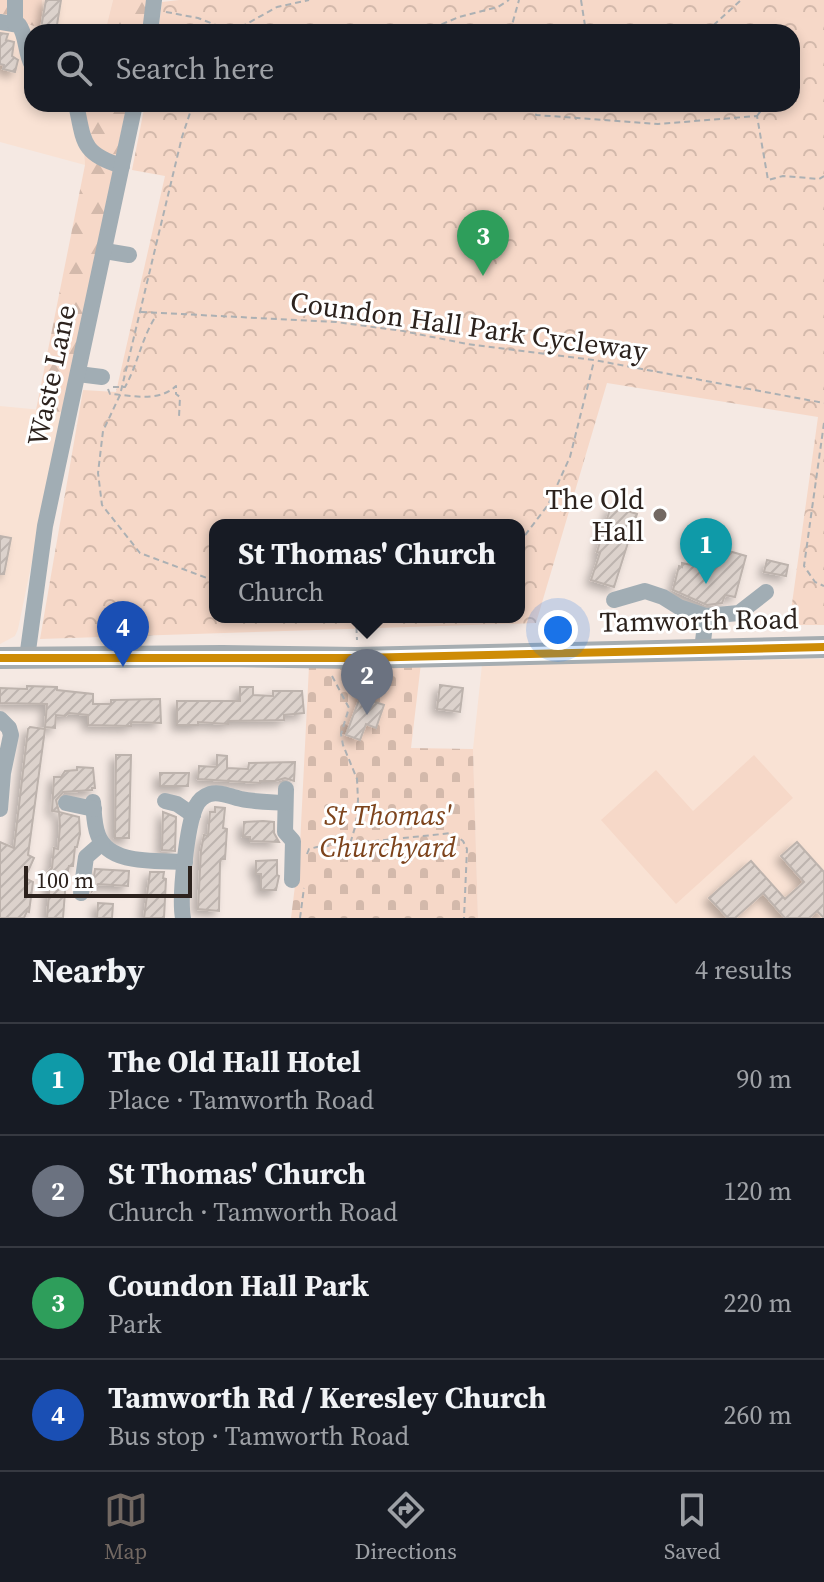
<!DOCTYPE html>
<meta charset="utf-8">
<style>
body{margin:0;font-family:"Source Serif 4",serif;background:#20242c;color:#f1f3f6}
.scale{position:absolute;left:24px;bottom:20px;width:168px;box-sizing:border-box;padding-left:8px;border:4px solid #2c221d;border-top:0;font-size:22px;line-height:28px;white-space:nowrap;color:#2c221d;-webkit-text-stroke:6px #fff;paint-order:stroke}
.you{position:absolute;left:558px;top:630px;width:28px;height:28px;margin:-20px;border:6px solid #fff;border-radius:50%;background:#1a73e8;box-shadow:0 0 0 12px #1a73e833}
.badge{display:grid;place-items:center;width:52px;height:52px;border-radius:50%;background:#726862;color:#fff;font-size:26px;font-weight:700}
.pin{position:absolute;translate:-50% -66px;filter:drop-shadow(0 2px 4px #0008)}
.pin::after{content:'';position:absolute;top:42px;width:28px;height:24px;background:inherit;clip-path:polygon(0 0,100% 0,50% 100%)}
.popup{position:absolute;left:209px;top:519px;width:316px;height:104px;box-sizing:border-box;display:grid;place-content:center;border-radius:16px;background:#171b24;filter:drop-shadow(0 2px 6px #0005);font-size:26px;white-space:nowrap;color:#9ea1a6}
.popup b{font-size:30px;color:#f1f3f6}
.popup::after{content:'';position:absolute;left:50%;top:100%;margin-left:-16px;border:16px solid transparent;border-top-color:#171b24}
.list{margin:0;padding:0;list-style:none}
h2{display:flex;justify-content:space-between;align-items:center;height:104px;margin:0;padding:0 32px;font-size:34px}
h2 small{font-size:26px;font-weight:400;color:#9ea1a6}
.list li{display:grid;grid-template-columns:52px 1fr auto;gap:24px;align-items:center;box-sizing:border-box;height:112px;padding:0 32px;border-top:2px solid #363941}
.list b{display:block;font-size:30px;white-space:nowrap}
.list p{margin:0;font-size:26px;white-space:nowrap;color:#9ea1a6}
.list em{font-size:26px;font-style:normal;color:#9ea1a6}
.icon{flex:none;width:44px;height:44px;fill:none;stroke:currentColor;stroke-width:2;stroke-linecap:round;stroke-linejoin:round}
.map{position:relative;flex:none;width:824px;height:918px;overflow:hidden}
.search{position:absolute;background:#171b24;box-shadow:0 4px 12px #0003;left:24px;right:24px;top:24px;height:88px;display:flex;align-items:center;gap:20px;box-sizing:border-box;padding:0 28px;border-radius:24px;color:#9ea1a6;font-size:30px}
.sheet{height:552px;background:#171b24}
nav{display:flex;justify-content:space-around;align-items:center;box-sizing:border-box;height:112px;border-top:2px solid #363941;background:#171b24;font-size:22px;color:#9ea1a6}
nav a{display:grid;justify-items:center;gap:4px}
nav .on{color:#726862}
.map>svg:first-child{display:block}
</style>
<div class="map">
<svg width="824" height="918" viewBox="0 0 824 918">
<defs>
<pattern id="forest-firs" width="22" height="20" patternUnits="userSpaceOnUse" patternTransform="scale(2)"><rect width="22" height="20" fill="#f6d8c8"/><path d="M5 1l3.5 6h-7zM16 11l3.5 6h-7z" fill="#d3b9ab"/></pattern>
<pattern id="cemetery-stones" width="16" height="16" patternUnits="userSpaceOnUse" patternTransform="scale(2)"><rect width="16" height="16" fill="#f6d8c8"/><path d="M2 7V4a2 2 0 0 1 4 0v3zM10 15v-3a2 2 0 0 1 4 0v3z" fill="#d3b9ab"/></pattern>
<pattern id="park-crowns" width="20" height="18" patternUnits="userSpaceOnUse" patternTransform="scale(2)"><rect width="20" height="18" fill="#f6d8c8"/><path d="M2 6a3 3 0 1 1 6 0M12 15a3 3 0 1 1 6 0" fill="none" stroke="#d3b9ab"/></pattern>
<pattern id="building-hatch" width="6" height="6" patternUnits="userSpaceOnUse" patternTransform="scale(2)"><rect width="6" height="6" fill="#dcd2cc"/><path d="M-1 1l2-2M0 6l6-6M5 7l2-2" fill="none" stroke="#bdb4af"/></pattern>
<filter id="shadow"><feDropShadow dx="-5" dy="5" stdDeviation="4" flood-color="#0004"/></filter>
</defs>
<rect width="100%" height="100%" fill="#f5e9e3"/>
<g fill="#f9e2d4">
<polygon points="42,0 113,0 105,32 32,32 32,104 80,104 85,165 0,142 0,16 41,28"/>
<polygon points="0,406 63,412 18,629 15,636 0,644"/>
<polygon points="824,659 824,918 478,918 473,749 482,665"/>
</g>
<polygon fill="#f6d8c8" points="754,755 793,798 676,904 601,820 656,770 693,811"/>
<g fill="url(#forest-firs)">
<polygon points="0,0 42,0 41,28 0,16"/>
<polygon points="113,0 149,0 143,32 105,32"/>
<polygon points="80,104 127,104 63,412 36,410 85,165"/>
</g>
<polygon fill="url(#cemetery-stones)" points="421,663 411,748 473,749 478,918 291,918 300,845 309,666"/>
<path fill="url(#park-crowns)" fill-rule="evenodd" d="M179,0H824V625H789L818,417L607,383L536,623L40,639L83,390L116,392L165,176L132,170L145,104H792V32H158L162,2ZM215,525H519V617H215Z"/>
<g fill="url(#building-hatch)" stroke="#bdb3ad" stroke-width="2" filter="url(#shadow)">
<polygon points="46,0 61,0 56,31 41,28"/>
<polygon points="0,33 8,34 6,40 14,42 12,56 18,60 15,72 3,69 4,65 0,64"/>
<polygon points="611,506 637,514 614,587 591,580 600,553 597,552"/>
<polygon points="0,536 11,538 4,574 0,574"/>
<polygon points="722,549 746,556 735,597 725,595 722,603 707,605 673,590 679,566 682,567 682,563 711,569 713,559 719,561"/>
<polygon points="767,560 788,565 786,576 764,572"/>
<polygon points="440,685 463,688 460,712 437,709"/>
<polygon points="27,686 57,687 57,690 93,694 93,704 111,704 111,700 160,699 161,723 131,722 131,726 88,725 88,715 69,713 65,716 56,715 55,728 45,727 47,704 0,703 0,688 27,689"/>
<polygon points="240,687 253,687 253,695 273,696 273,691 302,691 304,713 284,715 284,720 228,721 228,724 198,722 198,725 177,725 177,701 240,701"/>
<polygon points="363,689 372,692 369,700 384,705 376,728 366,724 360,740 346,735"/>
<polygon points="30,727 45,729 28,855 34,858 25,878 33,882 29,912 27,911 24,918 0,918 0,842 14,848 28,729"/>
<polygon points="116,755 131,755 129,838 115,838"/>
<polygon points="217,755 227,756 227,768 248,769 249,763 295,762 294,781 285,778 275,781 260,781 260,783 198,779 199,766 217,767"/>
<polygon points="77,767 93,768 95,788 92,788 92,790 63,792 56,800 59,812 79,817 80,834 77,847 75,847 73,866 69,866 66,879 63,918 47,918 50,881 45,875 52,868 54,848 58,849 60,826 59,812 52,811 54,777 61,777 65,771 77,770"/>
<polygon points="160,773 189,773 188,786 160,786"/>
<polygon points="215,807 225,808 223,828 227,829 225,859 221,859 220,863 219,911 198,909 201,850 204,835 208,836 210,812 215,812"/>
<polygon points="163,812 176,817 175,851 162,850"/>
<polygon points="263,821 274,822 274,833 279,842 250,841 250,837 243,837 244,822"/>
<polygon points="797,842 824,872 824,918 817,911 809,918 785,918 763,893 735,918 728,918 709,898 751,861 785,899 804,882 781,856"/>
<polygon points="277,860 277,875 279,876 276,890 261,890 261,874 256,874 256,861"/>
<polygon points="95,869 129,871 128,886 98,884 92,891"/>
<polygon points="150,872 164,872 163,878 166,879 164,918 144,918"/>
<polygon points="98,903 113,904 112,918 97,918"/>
</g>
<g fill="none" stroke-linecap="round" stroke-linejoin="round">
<g stroke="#acb0b3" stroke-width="2" stroke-dasharray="6 4" stroke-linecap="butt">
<polyline points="581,0 586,32"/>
<polyline points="166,12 198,18 234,32"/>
<polyline points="232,32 277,7 309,0"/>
<polyline points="423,32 459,17 498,7 509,0"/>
<polyline points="510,32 519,0"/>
<polyline points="706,32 741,0"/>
<polyline points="193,104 182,137 120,395 103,431 98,473 102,505 140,553 215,581"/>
<polyline points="539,104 536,115 658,124 757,116 768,180 783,176 819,179 824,176"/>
<polyline points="757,116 766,104"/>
<polyline points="141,312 336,322 403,331 467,344 594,360 824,403"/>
<path d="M113,387H125C138,364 141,339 156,316"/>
<path d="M108,389L110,394C131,395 158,403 176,386V394L180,397L179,417"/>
<polyline points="824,423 804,566 815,582 824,586"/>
<polyline points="519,543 548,505 570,457 594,361"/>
<polyline points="356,617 357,640"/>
<polyline points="332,676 349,708 341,734 343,745 357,779 358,800 356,824 350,844"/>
<polyline points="307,854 309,849 317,847 452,833 463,841 467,849 464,918"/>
<polyline points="300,918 304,888"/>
</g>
<g stroke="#a1adb4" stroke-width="16">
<path d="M0,22L19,25C27,36 25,53 32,65"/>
<polyline points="15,24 15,0"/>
<polyline points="150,32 154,0"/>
<path d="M76,104C84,141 81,154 122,166"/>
<polyline points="105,251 129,255"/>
<polyline points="78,374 102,377"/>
<polyline points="614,600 645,591 663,597 679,607 706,616 702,650"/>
<polyline points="706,616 739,613 766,592"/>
<polyline points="27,658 45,526 135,104"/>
<polyline points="0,719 9,728 11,735 3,773 0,809"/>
<polyline points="286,789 285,832 293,841 292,880"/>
<polyline points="165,801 177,804 193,815"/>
<path d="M93,802C94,813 94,825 98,835C109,866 158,860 185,862"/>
<polyline points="66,803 94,809"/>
<polyline points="81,893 86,857 102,843"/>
<path d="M183,918C179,897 187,825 196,806C199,800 204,796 210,794C221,791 230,797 241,799C255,802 270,802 285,803"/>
</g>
<polyline stroke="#a6adb1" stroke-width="22" points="0,658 222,656 357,658 824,647"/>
<defs>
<polyline id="bus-1" points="0,658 357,658 824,647"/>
</defs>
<use href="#bus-1" stroke="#fff" stroke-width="14"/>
<use href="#bus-1" stroke="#ce8c06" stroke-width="8"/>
</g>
<circle fill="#726862" stroke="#fff" stroke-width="3" cx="660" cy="515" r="8"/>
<g text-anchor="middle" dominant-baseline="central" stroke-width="6" stroke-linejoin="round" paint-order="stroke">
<g font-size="28" fill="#2c221d" stroke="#fff">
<text transform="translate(469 326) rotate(8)">Coundon Hall Park Cycleway</text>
<text transform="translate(51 375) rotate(-78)">Waste Lane</text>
<text transform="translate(699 620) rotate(-1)">Tamworth Road</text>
</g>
<g font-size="28" fill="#2c221d" stroke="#fff" text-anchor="end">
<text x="644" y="499">The Old<tspan x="644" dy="32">Hall</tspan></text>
</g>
<g font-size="28" font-style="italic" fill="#7d441d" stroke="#fff">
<text x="388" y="815">St Thomas'<tspan x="388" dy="32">Churchyard</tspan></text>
</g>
</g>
</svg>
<div class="scale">100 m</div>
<div class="you"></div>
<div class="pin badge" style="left:706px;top:584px;background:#0f9aa8">1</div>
<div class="pin badge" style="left:367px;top:715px;background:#6b7280">2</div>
<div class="popup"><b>St Thomas' Church</b>Church</div>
<div class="pin badge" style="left:483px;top:276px;background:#2e9e5b">3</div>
<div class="pin badge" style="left:123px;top:667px;background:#1a4fb4">4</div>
<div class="search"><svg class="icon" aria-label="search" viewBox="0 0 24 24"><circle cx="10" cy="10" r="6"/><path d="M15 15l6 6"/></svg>Search here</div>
</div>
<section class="sheet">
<h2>Nearby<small>4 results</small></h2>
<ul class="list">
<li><span class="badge" style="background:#0f9aa8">1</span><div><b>The Old Hall Hotel</b><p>Place · Tamworth Road</p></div><em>90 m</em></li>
<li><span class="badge" style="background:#6b7280">2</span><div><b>St Thomas' Church</b><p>Church · Tamworth Road</p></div><em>120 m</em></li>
<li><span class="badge" style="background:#2e9e5b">3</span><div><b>Coundon Hall Park</b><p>Park</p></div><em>220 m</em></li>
<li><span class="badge" style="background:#1a4fb4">4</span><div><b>Tamworth Rd / Keresley Church</b><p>Bus stop · Tamworth Road</p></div><em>260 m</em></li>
</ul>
</section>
<nav>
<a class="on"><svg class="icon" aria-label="map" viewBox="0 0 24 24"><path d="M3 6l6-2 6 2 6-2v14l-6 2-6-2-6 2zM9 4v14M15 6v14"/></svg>Map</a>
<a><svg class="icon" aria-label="directions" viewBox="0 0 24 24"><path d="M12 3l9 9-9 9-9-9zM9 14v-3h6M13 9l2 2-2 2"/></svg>Directions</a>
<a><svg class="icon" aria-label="saved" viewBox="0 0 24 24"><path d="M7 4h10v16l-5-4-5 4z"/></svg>Saved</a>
</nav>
